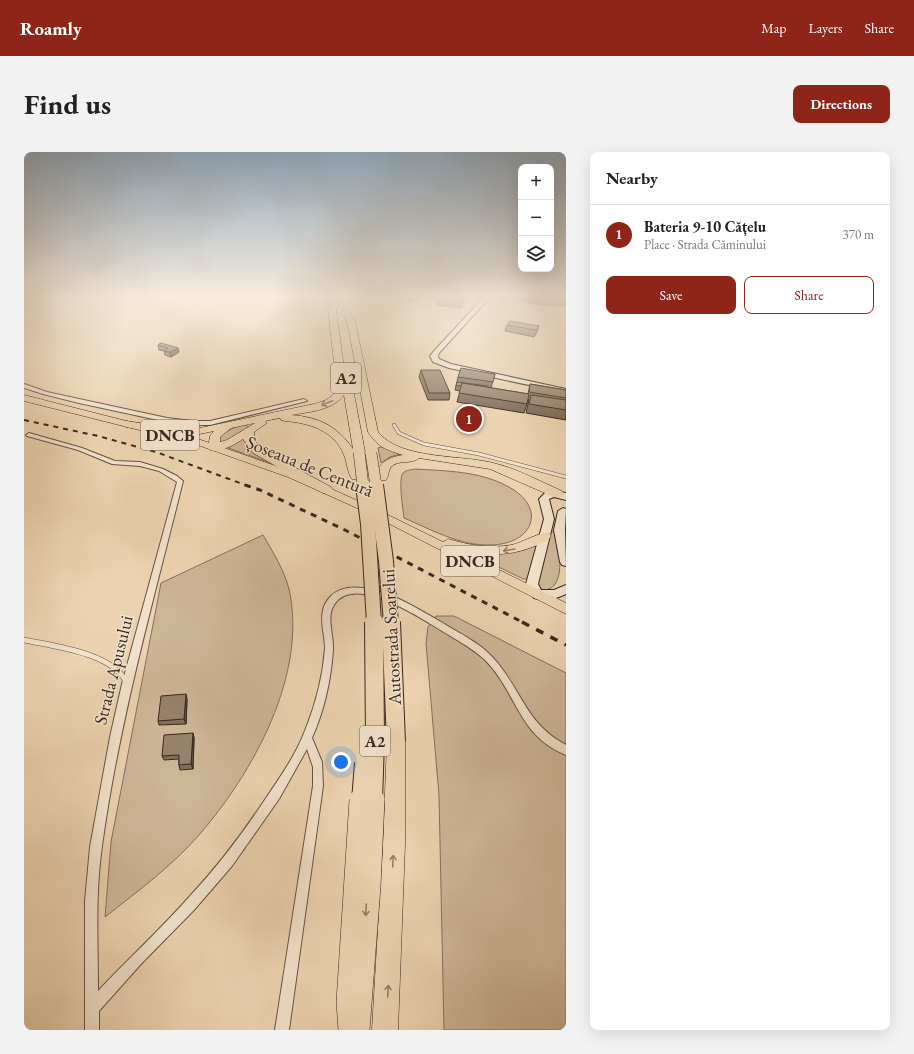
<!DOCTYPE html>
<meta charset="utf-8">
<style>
body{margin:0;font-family:"EB Garamond",serif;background:#f2f2f2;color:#222}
.controls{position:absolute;right:12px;top:12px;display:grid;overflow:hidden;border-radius:8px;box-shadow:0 4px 16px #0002}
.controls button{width:36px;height:36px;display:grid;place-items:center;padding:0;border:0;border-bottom:1px solid #e0e0e0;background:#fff;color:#222;font:20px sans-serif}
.you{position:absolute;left:317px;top:610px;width:14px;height:14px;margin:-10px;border:3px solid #fff;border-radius:50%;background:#1a73e8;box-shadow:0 0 0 6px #1a73e833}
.badge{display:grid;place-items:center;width:26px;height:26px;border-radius:50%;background:#8f2418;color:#fff;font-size:13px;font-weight:700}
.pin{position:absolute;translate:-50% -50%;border:2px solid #fff;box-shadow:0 1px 4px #0006}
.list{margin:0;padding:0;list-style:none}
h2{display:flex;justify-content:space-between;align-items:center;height:52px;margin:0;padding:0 16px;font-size:17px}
h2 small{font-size:13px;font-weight:400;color:#767676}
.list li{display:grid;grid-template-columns:26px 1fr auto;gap:12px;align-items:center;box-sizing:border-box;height:60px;padding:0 16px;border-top:1px solid #e0e0e0}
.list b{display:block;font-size:15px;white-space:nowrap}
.list p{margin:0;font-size:13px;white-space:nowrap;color:#767676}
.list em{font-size:13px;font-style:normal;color:#767676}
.actions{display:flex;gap:8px;padding:12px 16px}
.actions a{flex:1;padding:9px 0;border:1px solid #8f2418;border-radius:8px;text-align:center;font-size:14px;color:#8f2418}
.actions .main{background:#8f2418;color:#fff}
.icon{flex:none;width:22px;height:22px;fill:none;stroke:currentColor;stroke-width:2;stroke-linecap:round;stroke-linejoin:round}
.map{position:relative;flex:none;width:542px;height:878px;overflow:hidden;border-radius:8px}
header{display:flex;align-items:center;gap:24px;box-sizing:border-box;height:56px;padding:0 20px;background:#8f2418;color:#fff}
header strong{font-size:19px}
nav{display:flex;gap:22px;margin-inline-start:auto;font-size:14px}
.intro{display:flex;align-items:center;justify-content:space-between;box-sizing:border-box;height:96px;padding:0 24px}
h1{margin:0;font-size:28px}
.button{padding:10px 18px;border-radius:8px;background:#8f2418;color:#fff;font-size:14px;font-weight:700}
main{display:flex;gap:24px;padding:0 24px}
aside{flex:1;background:#fff;border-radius:8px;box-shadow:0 4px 16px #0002}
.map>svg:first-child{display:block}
</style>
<header>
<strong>Roamly</strong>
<nav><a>Map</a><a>Layers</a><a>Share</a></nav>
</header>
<div class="intro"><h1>Find us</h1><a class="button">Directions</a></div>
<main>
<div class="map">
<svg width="542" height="878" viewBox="0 0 542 878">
<rect width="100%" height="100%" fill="#ebd3b1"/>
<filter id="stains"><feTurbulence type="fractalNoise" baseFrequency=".005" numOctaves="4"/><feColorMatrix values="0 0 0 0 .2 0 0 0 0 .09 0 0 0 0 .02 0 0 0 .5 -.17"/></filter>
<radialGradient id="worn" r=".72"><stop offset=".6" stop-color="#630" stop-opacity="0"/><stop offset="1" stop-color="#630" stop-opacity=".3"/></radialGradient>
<g fill="#cdb698" stroke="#846f5b">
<path d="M222,273L225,275L206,289L196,292L194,286C202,279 211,274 222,273Z"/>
<polygon points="220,286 247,311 204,296"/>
<polygon points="357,295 375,301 376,302 366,305 357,311 354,296"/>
<path d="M391,317C422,319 455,319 483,334C524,355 510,392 467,393C436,394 408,378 380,366C379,357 374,328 379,321C382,318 387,318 391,317Z"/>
<path d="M529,379L532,380C536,399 542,437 520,438L513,435L526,380Z"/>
<path d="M239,383C249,400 260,418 265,437C284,522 229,621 175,683C148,714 114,739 81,765L87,690L137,431Z"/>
<path d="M508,394L513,395L504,427H499L442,399C465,401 486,404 508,394Z"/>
<polygon points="412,464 430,464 542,521 542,878 420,878 415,643 402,491 404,475"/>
</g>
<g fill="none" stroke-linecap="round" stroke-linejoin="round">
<defs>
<polyline id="lane-far1" points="370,273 375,281 400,292 455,302 542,325"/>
<path id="lane" d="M0,488C29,494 89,501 102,530"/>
<g id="street">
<polygon points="0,232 23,240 55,247 143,266 168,269 186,269 280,247 283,249 186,273 168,273 143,270 55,251 19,242 0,236"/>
<path d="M5,281L58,296L91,309L116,310L139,317L153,324L159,329C129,450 95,570 78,694C71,742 74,791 74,839C104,807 137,777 166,744C194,714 219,681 242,646C257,624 273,601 282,576C292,551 299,523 301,496C301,484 296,471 299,458C300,453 303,448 307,444C323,428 355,438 373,446C392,455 410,466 427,476C443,485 459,494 471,508C498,539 502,572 542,593V603C494,584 493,540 461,508C446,494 427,485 410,474C390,462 328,422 310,453C302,465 310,484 309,498C307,528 300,559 288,586L298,610L299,634L265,878H251L289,634V615L283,597L255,647L208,714L170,758L117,812L75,859V878H61V749L66,695L86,585L98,532L153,330L135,319L116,314L88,312L54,298L3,284L2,283Z"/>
</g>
<g id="secondary">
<polygon points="461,144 467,144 415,201 414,204 415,207 427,212 542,237 542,241 425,216 409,210 406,204 410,199"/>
<path d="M530,339L542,341V348L530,345L525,347L530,367L514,432L517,438H530L542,433V442C533,447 520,449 510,446L502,432L520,367L515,347L521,341Z"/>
<polygon points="539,356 542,357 541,378 542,414 538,413 536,410 530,378 534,359"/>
</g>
<path id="primary" d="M0,243L177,288L272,321L352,357L419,390L424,387C445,393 465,397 487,393C498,391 517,379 525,381L527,384C524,389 517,392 511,394C487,404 463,404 437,399L542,451V462L344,361L264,325L171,292L0,249Z"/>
<g id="highway">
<path d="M309,149H312L316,151L312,158L321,223L325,224L327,226L341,300L339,302L331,303L338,324L336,327H328C323,320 323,310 320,303C310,278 285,271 261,269L257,268L256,266L241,269L243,271L230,280V287L237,297L307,335L309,338L307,341H299L229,301L219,287C210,293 196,301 186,298L184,296L186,284L190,279L171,283L150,282L102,275L97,272L102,269L150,276L171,277L290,252C301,249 310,246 313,235L304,158ZM320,243L329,297C313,274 295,265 267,263C284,260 308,259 320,243ZM231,271L203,288L196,290V285L207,276Z"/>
<path d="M318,159H324L331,169L354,280C377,309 440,302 473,312C496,318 517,330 538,339L540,342L538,345H530L466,317L395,306C388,313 374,307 367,315C364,319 365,324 362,328H354L352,325C354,310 365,305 379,303C362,298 354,295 344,280L323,169L317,161Z"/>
<polygon points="372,581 379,584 381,590 381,692 374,878 348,878 359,692 363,590 365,584"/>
</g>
</defs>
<use href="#lane-far1" stroke="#665343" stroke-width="4"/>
<use href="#lane" stroke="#665343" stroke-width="6"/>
<use href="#street" stroke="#665343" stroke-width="2"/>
<use href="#secondary" stroke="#3a281e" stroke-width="2"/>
<use href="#primary" stroke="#3a281e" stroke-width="1"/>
<use href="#highway" stroke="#3a281e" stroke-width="1"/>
<use href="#lane-far1" stroke="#f2e2cc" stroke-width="3"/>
<use href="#lane" stroke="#f2e2cc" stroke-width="5"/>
<use href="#street" fill="#f2e2cc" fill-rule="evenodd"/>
<use href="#secondary" fill="#f2e2cc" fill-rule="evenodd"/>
<use href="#primary" fill="#ebd3b1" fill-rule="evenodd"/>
<use href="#highway" fill="#ebd3b1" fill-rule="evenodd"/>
<polyline stroke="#3a281e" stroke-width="2" stroke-dasharray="5 5" stroke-linecap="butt" points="0,268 74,284 132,300 224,334"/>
<polyline stroke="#3a281e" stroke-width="3" stroke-dasharray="6 6" stroke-linecap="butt" points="221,333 236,338 319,377 500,471"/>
<polyline stroke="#3a281e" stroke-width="3.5" stroke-dasharray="8 8" stroke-linecap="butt" points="498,470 542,493"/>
<defs>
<g id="highway-bridge-far3">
<polyline points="335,300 339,334"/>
<polyline points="347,301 352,334"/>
</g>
<g id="highway-bridge-far2">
<polyline points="339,333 344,372 350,471"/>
<polyline points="352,333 362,409 367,471"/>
</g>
<g id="highway-bridge-far1">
<polyline points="367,470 372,590"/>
<polyline points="337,649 340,611"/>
<polyline points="349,649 351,589 350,470"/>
</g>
<g id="highway-bridge">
<polyline points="326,878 324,850 337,648"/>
<polyline points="334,878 345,734 349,648"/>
</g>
</defs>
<use href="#highway-bridge-far3" stroke="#3a281e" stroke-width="12" stroke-linecap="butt"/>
<use href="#highway-bridge-far2" stroke="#3a281e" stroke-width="16" stroke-linecap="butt"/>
<use href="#highway-bridge-far1" stroke="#3a281e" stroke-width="20" stroke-linecap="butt"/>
<use href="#highway-bridge" stroke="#3a281e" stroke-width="24" stroke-linecap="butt"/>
<use href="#highway-bridge-far3" stroke="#ebd3b1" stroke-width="11"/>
<use href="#highway-bridge-far2" stroke="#ebd3b1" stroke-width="14"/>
<use href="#highway-bridge-far1" stroke="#ebd3b1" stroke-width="18"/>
<use href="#highway-bridge" stroke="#ebd3b1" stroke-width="23"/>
</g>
<g fill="#816f5b" stroke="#3a281e">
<polygon points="376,144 395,144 393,149 376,147"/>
<polygon points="410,144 440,144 440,145 441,146 438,156 412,153 414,145"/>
<polygon points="491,144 542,144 542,154 503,151 502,149 492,148"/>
<polygon points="483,173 515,174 513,180 510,185 481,179"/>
<polygon points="137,191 155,200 147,205 141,203 140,199 135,198 134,193"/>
<polygon points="397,218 426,241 425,248 404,248 395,225"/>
<polygon points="471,222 467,236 504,242 506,232 542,238 542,268 502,261 504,252 505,247 504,247 503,252 500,261 433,250 436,239 431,238 434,225"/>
<polygon points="163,547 162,572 135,573 134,569"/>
<polygon points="169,581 170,586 169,617 156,618 155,613 155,607 140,608 138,604"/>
</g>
<g fill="#695a4a" stroke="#3a281e">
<polygon points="154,196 155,200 147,205 146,200"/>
<polygon points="162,542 163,547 162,572 160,567"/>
<polygon points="169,581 170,586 169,617 167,612"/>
</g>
<g fill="#96816a" stroke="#3a281e">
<polygon points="415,144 426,144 441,146 439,150 413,148"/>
<polygon points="515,144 542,144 542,146"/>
<polygon points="486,169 515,174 512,178 483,173"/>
<polygon points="137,191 154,196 146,200 140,199 144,196 134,193"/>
<polygon points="437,216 471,222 469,230 434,225"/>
<polygon points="397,218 416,218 426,241 405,241"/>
<polygon points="433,230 464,234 464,236 438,231 437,234 432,234"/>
<polygon points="438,231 505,242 503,252 435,241"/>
<polygon points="506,232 542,238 542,246 505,240"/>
<polygon points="507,243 542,248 542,258 505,252"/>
<polygon points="162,542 160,567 134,569 137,544"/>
<polygon points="169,581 167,612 155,613 155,603 138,604 140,583"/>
</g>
<defs><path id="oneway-shaft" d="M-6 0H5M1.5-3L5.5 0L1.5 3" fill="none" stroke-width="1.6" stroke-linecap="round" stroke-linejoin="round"/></defs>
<g stroke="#927e68">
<use href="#oneway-shaft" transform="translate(303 251) rotate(158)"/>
<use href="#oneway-shaft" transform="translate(485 398) rotate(171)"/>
<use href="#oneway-shaft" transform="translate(369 709) rotate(-88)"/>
<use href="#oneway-shaft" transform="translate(342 758) rotate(93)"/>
<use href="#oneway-shaft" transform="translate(364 839) rotate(-87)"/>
</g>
<linearGradient id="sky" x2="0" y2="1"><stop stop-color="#91a9be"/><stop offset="0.54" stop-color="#f6ebdc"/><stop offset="1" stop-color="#f6ebdc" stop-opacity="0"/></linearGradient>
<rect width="542" height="267" fill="url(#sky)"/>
<g text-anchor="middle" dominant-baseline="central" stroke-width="3" stroke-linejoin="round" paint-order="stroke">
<g fill="#f2e2cc" stroke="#716052" stroke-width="1">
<rect x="307" y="211" width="30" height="30" rx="3"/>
<rect x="117" y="268" width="58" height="30" rx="3"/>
<rect x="417" y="394" width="58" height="30" rx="3"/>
<rect x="336" y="574" width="30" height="30" rx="3"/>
</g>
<g font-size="17" font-weight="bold" fill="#3a281e">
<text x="322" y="226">A2</text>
<text x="146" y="283">DNCB</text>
<text x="446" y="409">DNCB</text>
<text x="351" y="589">A2</text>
</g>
<g font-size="18" fill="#3a281e" stroke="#f2e2cc">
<text transform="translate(286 314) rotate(22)">Șoseaua de Centură</text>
<text transform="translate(367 485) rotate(-93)">Autostrada Soarelui</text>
<text transform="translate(89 518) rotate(-76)">Strada Apusului</text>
</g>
</g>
<rect width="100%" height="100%" filter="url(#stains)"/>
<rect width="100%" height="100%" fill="url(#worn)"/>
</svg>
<div class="controls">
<button>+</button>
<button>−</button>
<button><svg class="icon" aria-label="layers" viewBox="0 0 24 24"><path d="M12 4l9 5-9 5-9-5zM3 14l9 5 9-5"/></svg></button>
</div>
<div class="you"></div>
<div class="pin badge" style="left:445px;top:267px">1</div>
</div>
<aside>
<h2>Nearby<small></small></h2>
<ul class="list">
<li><span class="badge">1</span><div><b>Bateria 9-10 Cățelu</b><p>Place · Strada Căminului</p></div><em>370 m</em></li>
</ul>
<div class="actions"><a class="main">Save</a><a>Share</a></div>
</aside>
</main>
